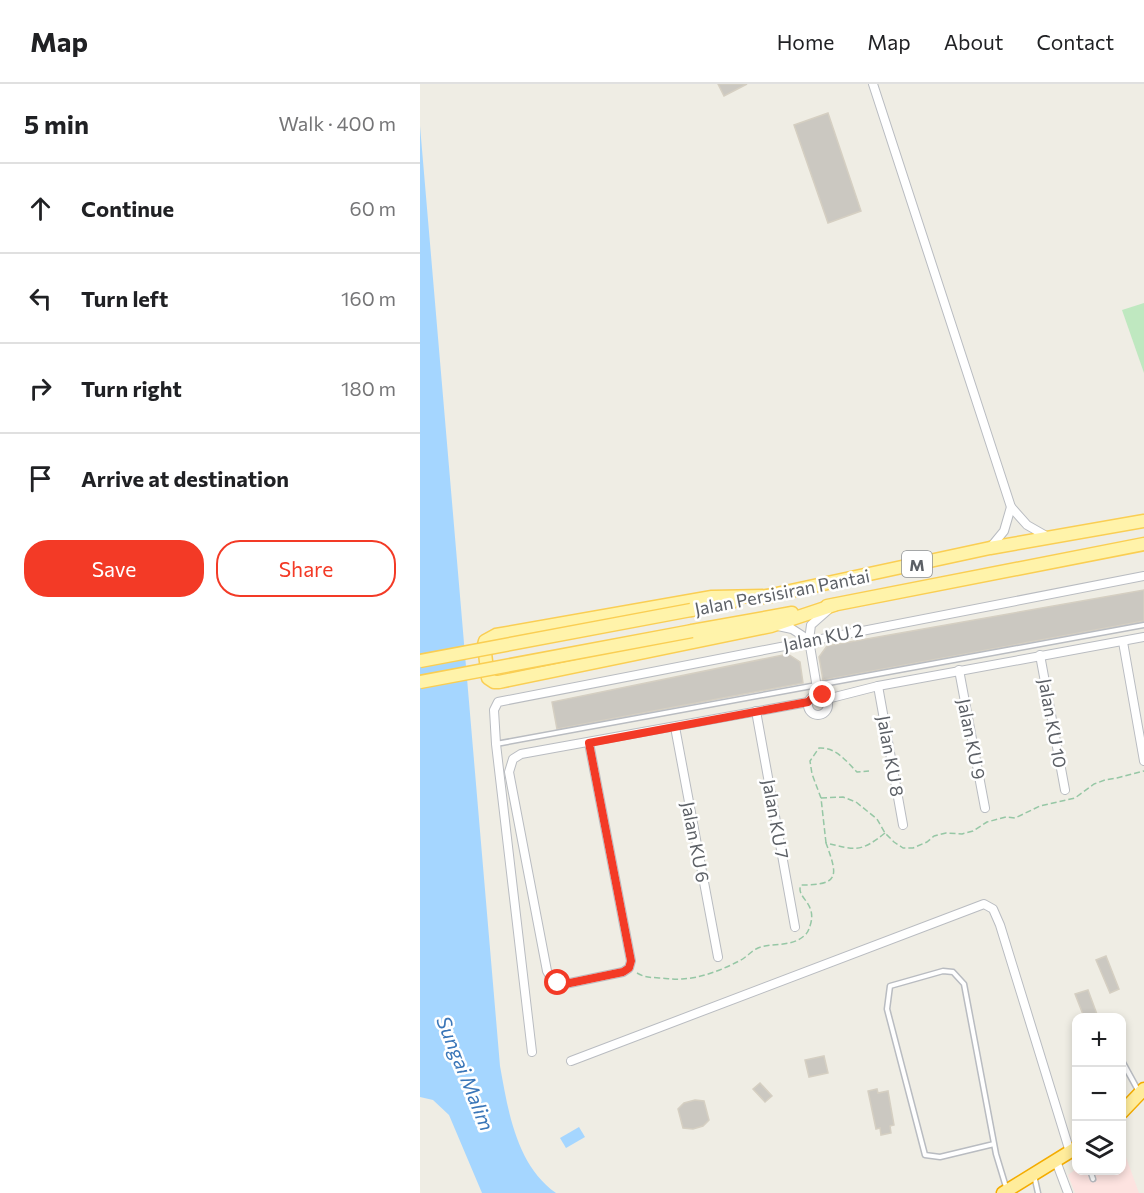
<!DOCTYPE html>
<meta charset="utf-8">
<style>
body{margin:0;font-family:Commissioner,sans-serif;background:#f2f2f2;color:#202124}
.controls{position:absolute;right:18px;bottom:18px;display:grid;overflow:hidden;border-radius:12px;box-shadow:0 3px 9px #0003}
.controls button{width:54px;height:54px;display:grid;place-items:center;padding:0;border:0;border-bottom:2px solid #e0e0e0;background:#fff;color:#202124;font:30px sans-serif}
.stop{position:absolute;width:18px;height:18px;margin:-14px;border:4px solid #f33a26;border-radius:50%;background:#fff}
.stop.end{background:#f33a26;border-color:#fff;box-shadow:0 2px 6px #0008}
.list{margin:0;padding:0;list-style:none}
h2{display:flex;justify-content:space-between;align-items:center;height:78px;margin:0;padding:0 24px;font-size:26px}
h2 small{font-size:20px;font-weight:400;color:#757577}
.list li{display:grid;grid-template-columns:39px 1fr auto;gap:18px;align-items:center;box-sizing:border-box;height:90px;padding:0 24px;border-top:2px solid #e0e0e0}
.list b{display:block;font-size:22px;white-space:nowrap}
.list em{font-size:20px;font-style:normal;color:#757577}
.actions{display:flex;gap:12px;padding:18px 24px}
.actions a{flex:1;padding:14px 0;border:2px solid #f33a26;border-radius:24px;text-align:center;font-size:21px;color:#f33a26}
.actions .main{background:#f33a26;color:#fff}
.icon{flex:none;width:33px;height:33px;fill:none;stroke:currentColor;stroke-width:2;stroke-linecap:round;stroke-linejoin:round}
.map{position:relative;flex:none;width:724px;height:1109px;overflow:hidden}
header{display:flex;align-items:center;gap:36px;box-sizing:border-box;height:84px;padding:0 30px;background:#fff;border-bottom:2px solid #e0e0e0}
header strong{font-size:28px}
nav{display:flex;gap:33px;margin-inline-start:auto;font-size:21px}
main{display:flex}
aside{flex:1;background:#fff}
.map>svg:first-child{display:block}
</style>
<header>
<strong>Map</strong>
<nav><a>Home</a><a>Map</a><a>About</a><a>Contact</a></nav>
</header>
<main>
<aside>
<h2>5 min<small>Walk · 400 m</small></h2>
<ul class="list">
<li><svg class="icon" aria-label="ahead" viewBox="0 0 24 24"><path d="M12 20V5M6 11l6-6 6 6"/></svg><div><b>Continue</b></div><em>60 m</em></li>
<li><svg class="icon" aria-label="left" viewBox="0 0 24 24"><path d="M17 20v-9H6M10 6l-5 5 5 5"/></svg><div><b>Turn left</b></div><em>160 m</em></li>
<li><svg class="icon" aria-label="right" viewBox="0 0 24 24"><path d="M7 20v-9h11M14 6l5 5-5 5"/></svg><div><b>Turn right</b></div><em>180 m</em></li>
<li><svg class="icon" aria-label="arrive" viewBox="0 0 24 24"><path d="M6 21V4h12l-3 4 3 4H6"/></svg><div><b>Arrive at destination</b></div></li>
</ul>
<div class="actions"><a class="main">Save</a><a>Share</a></div>
</aside>
<div class="map">
<svg width="724" height="1109" viewBox="0 0 724 1109">
<rect width="100%" height="100%" fill="#efede4"/>
<polygon fill="#fde3e0" points="702,1062 719,1109 655,1109 648,1091 656,1085 656,1086 702,1086"/>
<polygon fill="#bfe8c0" points="724,219 724,289 702,226"/>
<g fill="#a5d6ff">
<path d="M0,42L80,982C88,1026 96,1081 136,1109H62L29,1031L13,1016L0,1013Z"/>
<polygon points="159,1043 165,1053 146,1064 140,1054"/>
</g>
<g fill="#cbc8c1" stroke="#d5cfc2" stroke-width="1.5">
<polygon points="298,0 327,0 304,12"/>
<polygon points="408,29 441,127 408,139 374,41"/>
<polygon points="724,506 724,537 403,596 399,573 407,562"/>
<polygon points="368,570 380,578 383,599 137,645 132,618"/>
<polygon points="686,872 699,905 690,909 676,876"/>
<polygon points="668,906 678,933 664,933 655,910"/>
<polygon points="404,972 408,989 389,993 385,976"/>
<polygon points="340,999 352,1012 345,1018 333,1005"/>
<polygon points="457,1005 458,1009 468,1007 474,1041 470,1042 471,1049 461,1051 460,1044 456,1045 448,1007"/>
<polygon points="275,1016 284,1017 289,1036 283,1042 273,1045 263,1044 258,1025 264,1019"/>
</g>
<g fill="none" stroke-linecap="round" stroke-linejoin="round">
<defs>
<g id="service">
<polyline points="76,660 724,541"/>
<polyline points="702,977 719,1008"/>
<polyline points="574,1060 520,1073 505,1071 467,925 470,902 523,887 533,888 544,900 576,1070 586,1103"/>
<polyline points="670,1086 673,1095"/>
<polyline points="614,1091 618,1109"/>
</g>
<g id="minor">
<polyline points="453,0 591,423 607,441 628,453"/>
<polyline points="570,464 584,447 591,423"/>
<polyline points="358,542 372,545 389,556"/>
<polyline points="703,558 724,677"/>
<polyline points="620,571 645,706"/>
<polyline points="539,586 565,724"/>
<polyline points="458,602 483,741"/>
<polyline points="398,610 389,556 391,541 408,526"/>
<circle cx="398" cy="621" r="10"/>
<polyline points="407,615 458,602 724,553"/>
<polyline points="336,627 375,843"/>
<polyline points="255,643 298,873"/>
<path d="M169,659L211,877L209,884L203,888L145,900C136,898 131,895 127,887L89,688L93,675L101,670L388,618"/>
<polyline points="112,968 76,660 74,626 78,618 724,492"/>
<polyline points="151,977 564,820 573,825 580,841 650,1068"/>
<polyline points="636,1077 648,1109"/>
</g>
<g id="primary">
<polyline points="351,512 292,513 76,551 65,557 64,561 68,594 74,598 79,598 351,542 414,521"/>
<polyline points="343,513 570,464 724,437"/>
<polyline points="407,522 724,460"/>
<polyline points="271,526 311,519"/>
<polyline points="272,547 372,529"/>
</g>
<g id="trunk">
<polyline points="702,1028 724,1005"/>
<polyline points="583,1109 656,1064"/>
</g>
</defs>
<use href="#service" stroke="#b9bcc1" stroke-width="7"/>
<use href="#minor" stroke="#b9bcc1" stroke-width="10"/>
<use href="#primary" stroke="#face53" stroke-width="15"/>
<use href="#trunk" stroke="#f4ac00" stroke-width="15"/>
<g stroke="#96c7a5" stroke-width="1.5" stroke-dasharray="6 3" stroke-linecap="butt">
<polyline points="401,714 423,713 436,718 457,735 465,749 474,758 483,764 493,764 507,758 514,752 526,749 542,750 553,747 567,738 586,733 595,734 620,722 655,714 674,700 685,696 697,694 724,687"/>
<path d="M406,759L401,714L392,690L390,677L399,664C416,663 426,677 437,688L449,687"/>
<path d="M217,889C226,894 229,893 239,894C247,894 254,896 262,895C281,894 302,886 319,877C326,874 331,867 338,864C353,858 373,864 386,850C388,848 389,845 390,842C398,818 375,814 381,801C420,801 418,792 406,759C436,766 440,769 465,749"/>
</g>
<use href="#service" stroke="#fff" stroke-width="4"/>
<use href="#minor" stroke="#fff" stroke-width="8"/>
<use href="#primary" stroke="#fff3aa" stroke-width="12"/>
<use href="#trunk" stroke="#ffec9b" stroke-width="12"/>
<defs>
<g id="primary-bridge">
<polyline points="0,577 271,526"/>
<polyline points="0,598 272,547"/>
</g>
</defs>
<use href="#primary-bridge" stroke="#face53" stroke-width="15" stroke-linecap="butt"/>
<use href="#primary-bridge" stroke="#fff3aa" stroke-width="12"/>
</g>
<g fill="none" stroke-linecap="round" stroke-linejoin="round">
<polyline stroke="#f33a26" stroke-width="8" points="138,899 145,900 203,888 209,884 211,877 169,659 388,618 395,611 403,611"/>
</g>
<g text-anchor="middle" dominant-baseline="central" stroke-width="5" stroke-linejoin="round" paint-order="stroke">
<rect fill="#fff" stroke="#8d9094" stroke-width="1.5" x="482" y="467" width="30" height="26" rx="4.5"/>
<g font-size="16" font-weight="bold" fill="#5c6066">
<text x="497" y="480">M</text>
</g>
<g font-size="18" fill="#5c6066" stroke="#fff">
<text transform="translate(362 508) rotate(-11)">Jalan Persisiran Pantai</text>
<text transform="translate(403 553) rotate(-11)">Jalan KU 2</text>
<text transform="translate(633 639) rotate(80)">Jalan KU 10</text>
<text transform="translate(552 655) rotate(79)">Jalan KU 9</text>
<text transform="translate(471 672) rotate(80)">Jalan KU 8</text>
<text transform="translate(356 735) rotate(80)">Jalan KU 7</text>
<text transform="translate(276 758) rotate(79)">Jalan KU 6</text>
</g>
<g font-size="20" font-style="italic" fill="#3a76b8" stroke="#fff">
<text transform="translate(46 989) rotate(68)">Sungai Malim</text>
</g>
</g>
</svg>
<div class="controls">
<button>+</button>
<button>−</button>
<button><svg class="icon" aria-label="layers" viewBox="0 0 24 24"><path d="M12 4l9 5-9 5-9-5zM3 14l9 5 9-5"/></svg></button>
</div>
<div class="stop" style="left:138px;top:899px"></div>
<div class="stop end" style="left:403px;top:611px"></div>
</div>
</main>
